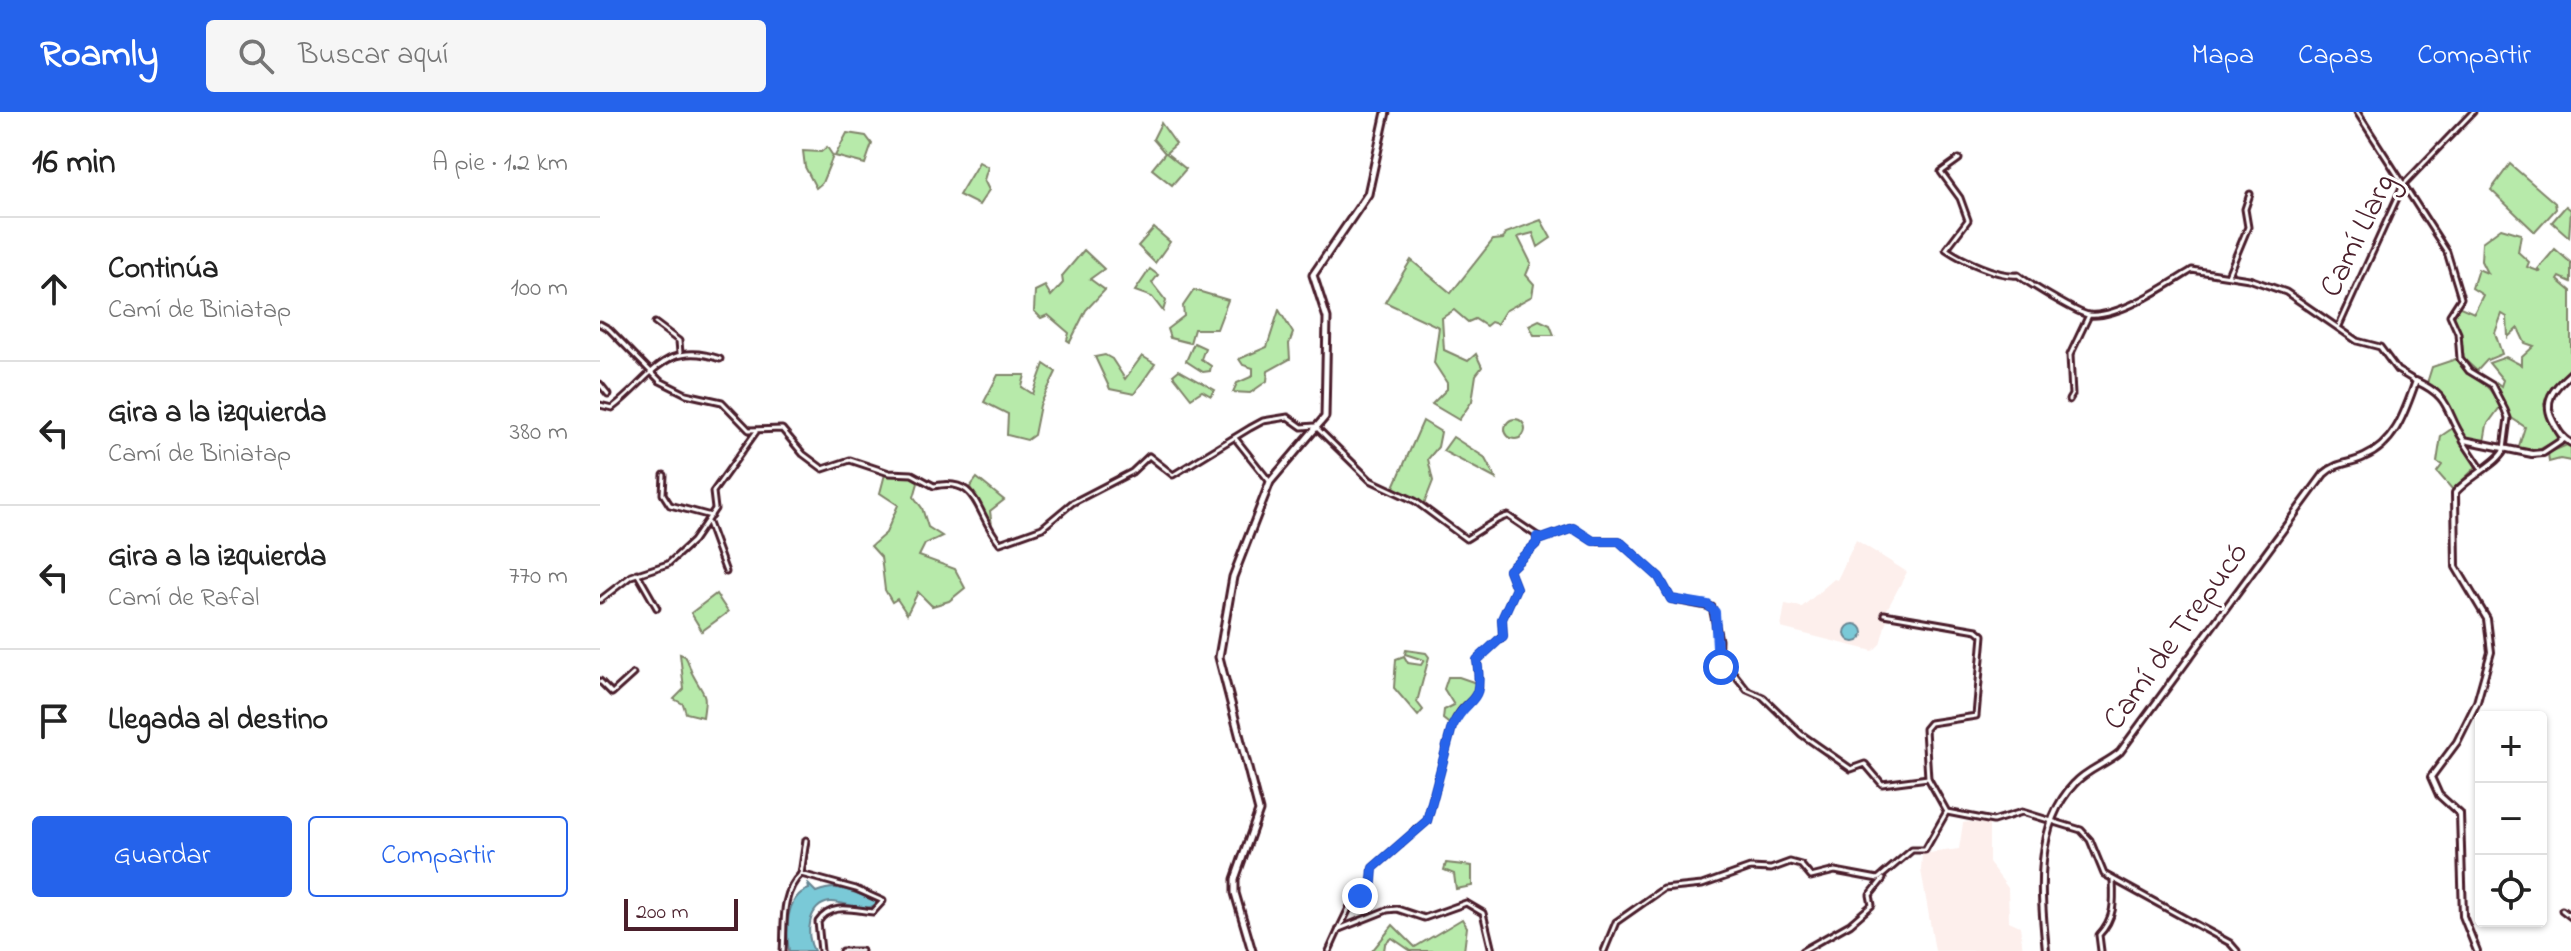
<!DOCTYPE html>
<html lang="es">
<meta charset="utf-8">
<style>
body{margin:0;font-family:"Indie Flower",sans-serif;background:#f6f6f6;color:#222}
.controls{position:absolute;right:24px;bottom:24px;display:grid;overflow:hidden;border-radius:8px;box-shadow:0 2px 6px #0004}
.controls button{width:72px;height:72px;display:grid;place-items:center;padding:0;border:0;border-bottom:2px solid #e0e0e0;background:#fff;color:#222;font:40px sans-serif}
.scale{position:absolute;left:24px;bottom:20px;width:114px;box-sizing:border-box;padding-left:8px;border:4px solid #4a1f2b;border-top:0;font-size:22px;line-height:28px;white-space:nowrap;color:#4a1f2b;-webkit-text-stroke:6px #fff;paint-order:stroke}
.stop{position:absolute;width:24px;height:24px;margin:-18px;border:6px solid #2563eb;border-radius:50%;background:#fff}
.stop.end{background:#2563eb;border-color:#fff;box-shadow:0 2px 8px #0008}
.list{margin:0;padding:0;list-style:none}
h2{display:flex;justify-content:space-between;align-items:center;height:104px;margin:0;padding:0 32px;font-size:34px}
h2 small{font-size:26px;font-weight:400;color:#767676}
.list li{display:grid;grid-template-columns:52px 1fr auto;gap:24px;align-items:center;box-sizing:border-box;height:144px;padding:0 32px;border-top:2px solid #e0e0e0}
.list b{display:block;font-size:30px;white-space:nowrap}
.list p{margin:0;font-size:26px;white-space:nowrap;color:#767676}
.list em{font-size:26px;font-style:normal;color:#767676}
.actions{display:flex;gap:16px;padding:24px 32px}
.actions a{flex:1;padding:18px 0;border:2px solid #2563eb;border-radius:8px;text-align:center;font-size:28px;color:#2563eb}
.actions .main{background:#2563eb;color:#fff}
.icon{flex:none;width:44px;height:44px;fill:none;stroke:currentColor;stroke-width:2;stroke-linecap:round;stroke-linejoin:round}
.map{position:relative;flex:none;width:1971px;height:839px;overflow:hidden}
header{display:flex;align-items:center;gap:48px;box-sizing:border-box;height:112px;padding:0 40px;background:#2563eb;color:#fff}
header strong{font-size:38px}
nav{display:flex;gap:44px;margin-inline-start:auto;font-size:28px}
.search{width:560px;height:72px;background:#f6f6f6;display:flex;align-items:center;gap:20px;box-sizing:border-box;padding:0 28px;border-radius:8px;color:#767676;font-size:30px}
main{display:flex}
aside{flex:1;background:#fff}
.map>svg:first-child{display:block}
</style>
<header>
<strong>Roamly</strong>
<div class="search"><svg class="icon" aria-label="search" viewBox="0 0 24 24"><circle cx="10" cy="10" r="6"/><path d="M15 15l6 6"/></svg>Buscar aquí</div>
<nav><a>Mapa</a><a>Capas</a><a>Compartir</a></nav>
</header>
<main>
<aside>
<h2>16 min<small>A pie · 1.2 km</small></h2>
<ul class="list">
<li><svg class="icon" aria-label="ahead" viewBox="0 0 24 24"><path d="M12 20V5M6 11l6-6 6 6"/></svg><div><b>Continúa</b><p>Camí de Biniatap</p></div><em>100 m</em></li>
<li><svg class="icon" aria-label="left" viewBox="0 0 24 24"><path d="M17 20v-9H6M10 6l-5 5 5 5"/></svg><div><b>Gira a la izquierda</b><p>Camí de Biniatap</p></div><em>380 m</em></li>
<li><svg class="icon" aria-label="left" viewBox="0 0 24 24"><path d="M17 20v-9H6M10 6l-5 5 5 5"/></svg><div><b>Gira a la izquierda</b><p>Camí de Rafal</p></div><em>770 m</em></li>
<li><svg class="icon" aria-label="arrive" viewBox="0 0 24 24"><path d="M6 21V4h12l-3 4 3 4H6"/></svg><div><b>Llegada al destino</b></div></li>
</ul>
<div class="actions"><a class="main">Guardar</a><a>Compartir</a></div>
</aside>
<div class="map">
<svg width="1971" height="839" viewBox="0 0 1971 839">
<rect width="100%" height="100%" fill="#fff"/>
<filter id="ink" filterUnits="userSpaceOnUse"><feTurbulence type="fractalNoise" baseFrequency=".0125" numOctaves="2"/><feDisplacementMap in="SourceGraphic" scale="16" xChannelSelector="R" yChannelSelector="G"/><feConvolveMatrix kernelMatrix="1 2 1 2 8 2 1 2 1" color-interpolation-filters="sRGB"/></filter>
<g filter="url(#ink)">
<g fill="#fdefec">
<polygon points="1256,428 1307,460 1283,505 1287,507 1280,532 1273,539 1181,516 1185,492 1202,495 1234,467 1237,468"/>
<polygon points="1368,710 1389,712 1389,751 1408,776 1409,809 1420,814 1423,839 1335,839 1321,758 1322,742 1359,737 1363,711"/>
</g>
<g fill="#b7eaaa" stroke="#80846a" stroke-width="2">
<polygon points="561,11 576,32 566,41 586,57 572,73 552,57 565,41 553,27"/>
<polygon points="247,21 266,24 272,32 265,52 235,44"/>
<polygon points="227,35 233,44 222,71 216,76 205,55 203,39 221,40"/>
<polygon points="379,50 388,55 384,68 389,78 379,93 359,83"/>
<polygon points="1910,52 1955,91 1956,97 1935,120 1891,78"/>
<polygon points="1966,94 1971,98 1969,125 1952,110"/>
<polygon points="941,108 951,126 938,135 933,121 918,125 931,151 926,163 934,172 932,184 905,199 897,212 891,210 886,214 875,207 868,210 854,198 842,206 844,238 868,249 876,242 882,255 876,263 872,289 859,308 832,292 847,277 847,271 834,251 839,215 785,190 811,148 851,181 893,128 903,127 906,121"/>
<polygon points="554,116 570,130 555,151 538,134"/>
<polygon points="1901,116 1921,122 1918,140 1929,150 1927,155 1941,160 1938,157 1955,137 1971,151 1971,170 1960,165 1958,168 1971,179 1971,258 1952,275 1944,292 1959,327 1935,340 1918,337 1925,315 1910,305 1893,273 1896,270 1901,274 1903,268 1889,251 1906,245 1921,253 1921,246 1934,234 1925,231 1918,216 1908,225 1907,205 1902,202 1895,221 1902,242 1887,248 1877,259 1864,247 1861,225 1853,205 1858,194 1874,201 1883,183 1872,176 1878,157 1887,161 1881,149 1882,130"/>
<polygon points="484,138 504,157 490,167 505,178 486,198 470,230 467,228 469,221 448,203 441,206 434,199 435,179 445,174 451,184 463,171 462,164"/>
<polygon points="550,157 558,163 552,171 566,189 563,199 552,185 535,179"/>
<polygon points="594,178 628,188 617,217 594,217 590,231 570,226 567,217 584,204 583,194"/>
<polygon points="679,198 693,221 689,232 690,247 668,259 667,269 650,281 633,280 637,271 653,264 653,256 643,253 639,247 667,235"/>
<polygon points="939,208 950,213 954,223 934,223 929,213"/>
<polygon points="594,231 605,236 601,247 611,254 610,259 603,260 586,249"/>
<polygon points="505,243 512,247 525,267 542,244 555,252 534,282 510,277 495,245"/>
<path d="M1859,246C1872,268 1890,269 1900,295L1887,313L1884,330L1865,326C1851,305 1852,284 1827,271L1832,255Z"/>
<polygon points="444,252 456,260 440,293 434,323 427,328 407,323 408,302 384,290 398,263 425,263 422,275 433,282"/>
<polygon points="579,258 615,278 611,284 602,279 591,286 573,263"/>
<circle cx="915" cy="317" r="10"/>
<polygon points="823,309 841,320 838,335 828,347 833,369 824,392 793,377"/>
<polygon points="1853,316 1877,354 1853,378 1837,360 1842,353 1837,350 1841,324"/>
<polygon points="853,325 884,345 896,367 843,339"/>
<polygon points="1967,333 1971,335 1971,349 1960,347 1949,350 1948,341"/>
<polygon points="285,362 315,364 325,370 318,371 314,385 322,396 328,415 342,424 325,432 319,444 355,457 365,476 349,489 332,494 318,480 307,502 297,487 292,490 285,478 281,445 271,434 286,421 298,393 280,381"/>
<polygon points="377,366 404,388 390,399 393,421 370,375"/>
<polygon points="116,482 128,500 102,519 91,501"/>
<polygon points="806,538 826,541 829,545 817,590 823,598 818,604 794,576 796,547 804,544 808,551 821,553 824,548 805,542"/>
<path d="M80,542L85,544C90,551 89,557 93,563C105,586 107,578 103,605L86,601L83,592L74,587L84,577Z"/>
<polygon points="848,565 859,565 879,572 876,585 856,603 852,614 843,607 844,598 854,593 844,577"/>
<polygon points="846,751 872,754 872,774 856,777 854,762 844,758"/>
<polygon points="862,807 867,815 864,839 811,839 792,826 785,832 784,839 772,839 793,813 815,835"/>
</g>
<g fill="#7ac9d7" stroke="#678592" stroke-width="2">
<circle cx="1254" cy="521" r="9"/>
<path d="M208,772L216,780C242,770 250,781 276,788V792C264,802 244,789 230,790C208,793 205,822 214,839H189C186,821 184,785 209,777Z"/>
</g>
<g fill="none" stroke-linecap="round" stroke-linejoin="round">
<defs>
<g id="minor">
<polyline points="1757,0 1847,140 1861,186 1850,203 1858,221 1860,247 1869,259 1892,273 1905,298 1908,306 1904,337"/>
<path d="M1359,47L1341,60L1360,86L1368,108L1346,137C1362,148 1398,165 1418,163C1428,171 1478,202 1489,203C1519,206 1568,173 1592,158L1649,167L1686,180L1757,229L1780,235L1797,258L1815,269"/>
<polyline points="1628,163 1648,115 1645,97 1650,82"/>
<polyline points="55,211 79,229 80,241"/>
<path d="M0,212L9,217L60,269L86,282L122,290L149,318L182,317L203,342L223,357L250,348L289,361L312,362L334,374C380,364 375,402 400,431L442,416L472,391L532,360L549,344L573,363L650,316L663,309L688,305L702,315L715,314"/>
<polyline points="1739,214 1803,73 1873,0"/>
<polyline points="0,272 8,282"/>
<polyline points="1469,288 1472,283 1470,243 1489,203"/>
<path d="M0,293L12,296C52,266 64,227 120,247"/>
<path d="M718,317L770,368L815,389L866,427C877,421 898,405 908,404L942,427L973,416L993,429H1019L1059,465L1071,487L1112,495L1119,528L1118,552L1132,559L1147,578L1163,585L1201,622L1251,657L1265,652L1282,672L1328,666"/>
<polyline points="635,326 670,370"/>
<polyline points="1863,329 1881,356"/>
<polyline points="64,363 63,382 70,393 111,404"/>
<polyline points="108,411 126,460"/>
<polyline points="37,461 57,496"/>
<polyline points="0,488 31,464 68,452 93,429 115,397 113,380 156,320"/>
<polyline points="1284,502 1377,518 1383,523 1376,604 1330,611 1325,617 1328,666 1347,700 1393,709 1422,700 1481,718 1490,728 1504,762 1630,831 1637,839"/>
<polyline points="0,569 12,581 33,562"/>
<path d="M201,762L256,777L283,789L273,800C253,798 231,790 218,810L221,839"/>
<polyline points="201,762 206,728"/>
<polyline points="1962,798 1971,805"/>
<path d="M739,817L753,788L771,780L773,756L827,709L852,615C867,579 884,599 877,548L903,524L902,507L916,476L909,458L937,431V425"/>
<path d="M183,839C185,813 180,782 201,762"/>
<polyline points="242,839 261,839"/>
<polyline points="729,839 739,817 787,798 797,797 824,806 866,791 883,801 892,839"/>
<polyline points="1004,839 1016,810 1063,777 1102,773 1150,756 1171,757 1190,750 1201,753 1211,765 1235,759 1278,767 1312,738 1325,738 1346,701"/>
<polyline points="1202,839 1250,812 1272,793 1270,783 1283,767"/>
<path d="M1501,839L1499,823C1515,806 1514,790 1513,768"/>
</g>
<g id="tertiary">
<path d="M1971,261C1954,276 1941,289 1954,311C1959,320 1962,326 1971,331"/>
<path d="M1446,839C1441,785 1433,715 1474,672C1486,658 1506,652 1520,640L1724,362C1737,350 1750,352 1764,345C1796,331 1805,299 1816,269C1853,286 1844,299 1864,328L1932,342L1943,341L1964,327"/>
<path d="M1877,839L1863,804L1860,702L1839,683L1831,665L1857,630L1877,590L1891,540L1887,507L1856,455L1855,381C1865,367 1902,349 1904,337"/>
</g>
<polyline id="secondary" points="652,839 635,781 635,767 659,699 619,545 633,465 670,370 725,305 727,206 713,163 768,82 786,0"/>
</defs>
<use href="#minor" stroke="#4a1f2b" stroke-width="9"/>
<use href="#tertiary" stroke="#4a1f2b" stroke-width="10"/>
<use href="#secondary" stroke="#4a1f2b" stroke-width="11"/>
<use href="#minor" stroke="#fff" stroke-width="3"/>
<use href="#tertiary" stroke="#fff" stroke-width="4"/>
<use href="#secondary" stroke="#fff" stroke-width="5"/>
</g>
</g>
<g fill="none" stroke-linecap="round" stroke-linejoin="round" filter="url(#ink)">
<path stroke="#2563eb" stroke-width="10" d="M760,784L771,780L773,756L827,709L852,615C868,580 884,598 877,548L903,524L902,507L916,476L909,458L937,431V425L942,427L973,416L993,429H1019L1059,465L1071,487L1108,493L1115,500L1118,552L1121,555"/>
</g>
<g text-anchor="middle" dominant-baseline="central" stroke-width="6" stroke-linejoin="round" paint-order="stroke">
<g font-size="32" fill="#4a1f2b" stroke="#fff">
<text transform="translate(1759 124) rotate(-64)">Camí Llarg</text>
<text transform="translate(1577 525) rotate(-54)">Camí de Trepucó</text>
</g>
</g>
</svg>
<div class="controls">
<button>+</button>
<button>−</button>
<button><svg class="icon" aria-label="locate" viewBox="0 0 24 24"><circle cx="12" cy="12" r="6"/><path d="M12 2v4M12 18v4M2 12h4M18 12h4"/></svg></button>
</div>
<div class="scale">200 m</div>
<div class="stop" style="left:1121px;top:555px"></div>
<div class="stop end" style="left:760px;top:784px"></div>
</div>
</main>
